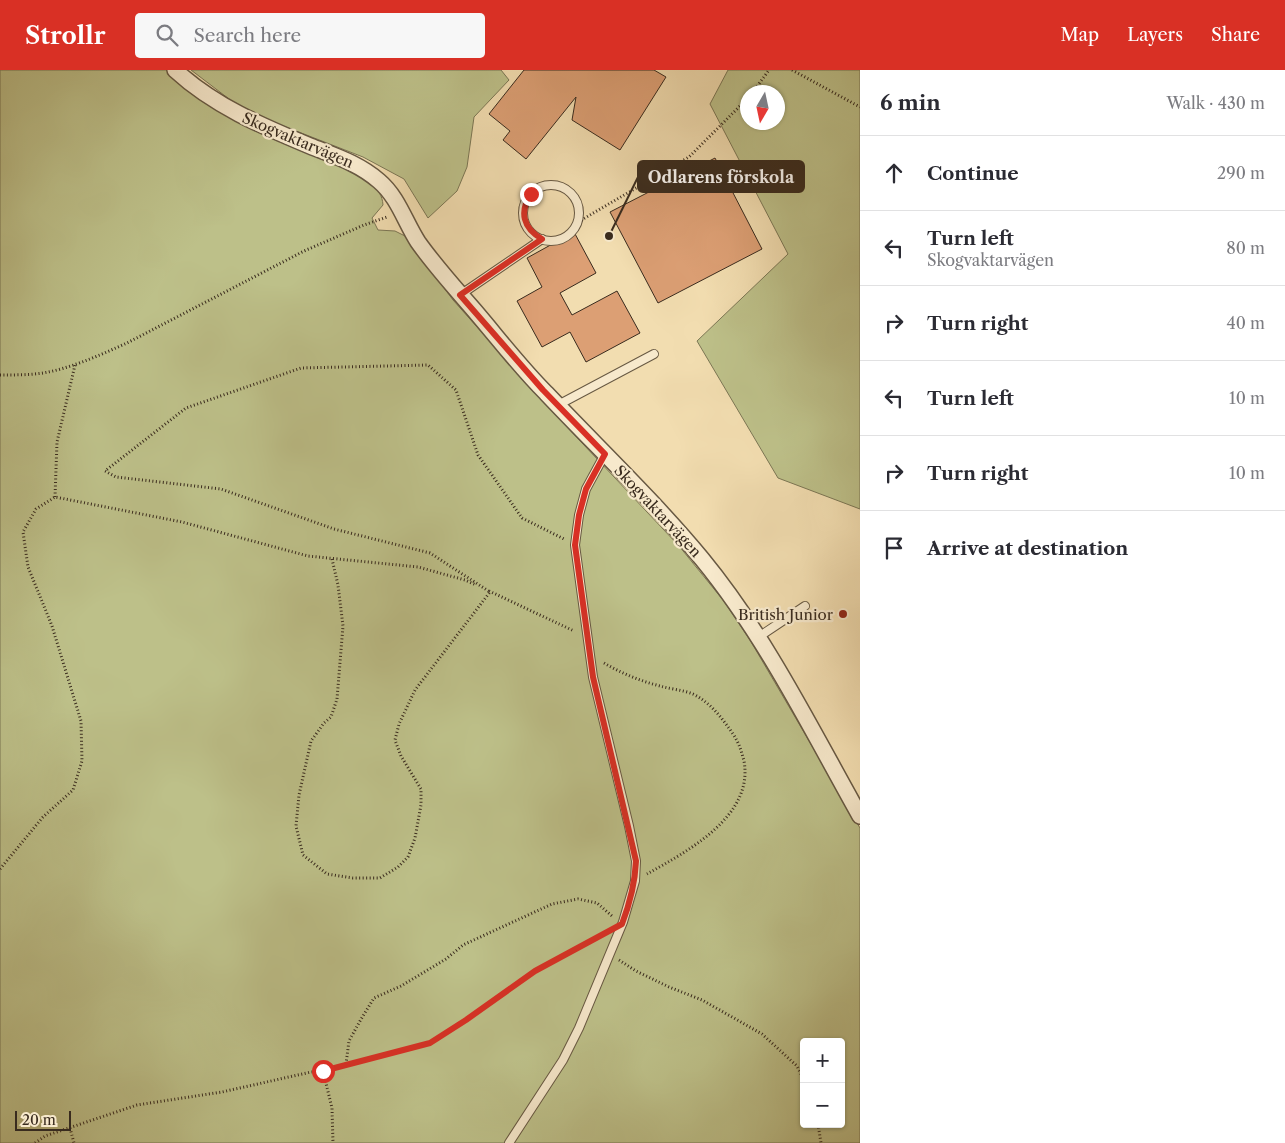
<!DOCTYPE html>
<meta charset="utf-8">
<style>
body{margin:0;font-family:"Libre Caslon Text",serif;background:#f7f7f7;color:#2b2b33}
.controls{position:absolute;right:15px;bottom:15px;display:grid;overflow:hidden;border-radius:5px;box-shadow:0 1px 4px #0004}
.controls button{width:45px;height:45px;display:grid;place-items:center;padding:0;border:0;border-bottom:1px solid #e1e1e2;background:#fff;color:#2b2b33;font:25px sans-serif}
.compass{position:absolute;left:740px;top:15px;width:45px;height:45px;border-radius:50%;background:#fff;box-shadow:0 1px 4px #0004;rotate:189deg}
.scale{position:absolute;left:15px;bottom:12px;width:56px;box-sizing:border-box;padding-left:5px;border:2px solid #392b1e;border-top:0;font-size:14px;line-height:18px;white-space:nowrap;color:#392b1e;-webkit-text-stroke:4px #f7e9cc;paint-order:stroke}
.stop{position:absolute;width:15px;height:15px;margin:-11px;border:4px solid #d93025;border-radius:50%;background:#fff}
.stop.end{background:#d93025;border-color:#fff;box-shadow:0 1px 5px #0008}
.list{margin:0;padding:0;list-style:none}
h2{display:flex;justify-content:space-between;align-items:center;height:65px;margin:0;padding:0 20px;font-size:21px}
h2 small{font-size:16px;font-weight:400;color:#7c7c81}
.list li{display:grid;grid-template-columns:32px 1fr auto;gap:15px;align-items:center;box-sizing:border-box;height:75px;padding:0 20px;border-top:1px solid #e1e1e2}
.list b{display:block;font-size:19px;white-space:nowrap}
.list p{margin:0;font-size:16px;white-space:nowrap;color:#7c7c81}
.list em{font-size:16px;font-style:normal;color:#7c7c81}
.icon{flex:none;width:28px;height:28px;fill:none;stroke:currentColor;stroke-width:2;stroke-linecap:round;stroke-linejoin:round}
.map{position:relative;flex:none;width:860px;height:1073px;overflow:hidden}
header{display:flex;align-items:center;gap:30px;box-sizing:border-box;height:70px;padding:0 25px;background:#d93025;color:#fff}
header strong{font-size:24px}
nav{display:flex;gap:28px;margin-inline-start:auto;font-size:18px}
.search{width:350px;height:45px;background:#f7f7f7;display:flex;align-items:center;gap:12px;box-sizing:border-box;padding:0 18px;border-radius:5px;color:#7c7c81;font-size:19px}
main{display:flex}
aside{flex:1;background:#fff}
.map>svg:first-child{display:block}
</style>
<header>
<strong>Strollr</strong>
<div class="search"><svg class="icon" aria-label="search" viewBox="0 0 24 24"><circle cx="10" cy="10" r="6"/><path d="M15 15l6 6"/></svg>Search here</div>
<nav><a>Map</a><a>Layers</a><a>Share</a></nav>
</header>
<main>
<div class="map">
<svg width="860" height="1073" viewBox="0 0 860 1073">
<rect width="100%" height="100%" fill="#f2ddb0"/>
<filter id="stains"><feTurbulence type="fractalNoise" baseFrequency=".004" numOctaves="4"/><feColorMatrix values="0 0 0 0 .2 0 0 0 0 .09 0 0 0 0 .02 0 0 0 .5 -.17"/></filter>
<radialGradient id="worn" r=".72"><stop offset=".6" stop-color="#630" stop-opacity="0"/><stop offset="1" stop-color="#630" stop-opacity=".3"/></radialGradient>
<g fill="#bdc089" stroke="#7b7654" fill-rule="evenodd">
<path d="M0,0H169L348,98C363,108 382,116 383,135L372,148L378,160L395,161L407,167L453,230L551,340L679,476L723,530L750,570L860,758V1073H0ZM804,972H841V1054H804Z"/>
<polygon points="191,0 501,0 509,10 474,47 467,97 457,121 428,148 404,109 363,87 273,52 233,32"/>
<path d="M728,0H860V439L778,408L697,271L788,184L710,34ZM778,22V52H748V22Z"/>
</g>
<g fill="#dc9f74" stroke="#392b1e">
<polygon points="524,0 654,0 666,7 620,80 572,50 576,27 526,89 503,70 510,61 489,44"/>
<polygon points="715,88 762,179 658,233 610,142"/>
<polygon points="574,162 596,203 560,223 572,245 617,221 640,263 586,292 570,262 542,277 517,231 542,217 527,188"/>
</g>
<g fill="none" stroke-linecap="round" stroke-linejoin="round">
<defs>
<g id="service">
<circle cx="551" cy="143" r="28"/>
<polyline points="460,225 542,169"/>
<polyline points="558,335 654,284"/>
<polyline points="757,568 805,536"/>
<polyline points="509,1073 563,990 579,958 623,852 635,811 636,791 629,756 593,607 575,475 579,445 586,419 605,384"/>
</g>
<path id="minor" d="M175,0C214,36 262,56 310,76C335,86 358,93 379,111C398,127 405,152 418,172C435,196 455,218 474,240C498,268 520,297 546,323C598,378 654,431 702,489C766,567 811,659 860,746"/>
</defs>
<use href="#service" stroke="#675842" stroke-width="10"/>
<use href="#minor" stroke="#675842" stroke-width="18"/>
<g stroke="#392b1e" stroke-width="3" stroke-dasharray="1 2.5" stroke-linecap="butt">
<polyline points="792,0 860,37"/>
<polyline points="753,22 769,0"/>
<polyline points="578,152 689,87 748,28"/>
<path d="M0,305C14,305 29,305 43,303C72,298 100,285 127,273L304,181L364,155L387,147"/>
<polyline points="55,427 57,372 75,295"/>
<polyline points="332,489 338,515 343,556 337,629 331,647 324,653 311,671 299,725 296,756 303,785 327,804 353,808 380,808 398,797 408,787 415,768 421,735 421,719 401,686 395,670 399,654 415,620 490,522 430,483 334,459 221,419 116,407 105,401 186,338 301,298 428,295 456,320 478,385 522,448 564,469"/>
<polyline points="489,521 574,561"/>
<path d="M604,593C621,603 640,611 660,616C670,619 683,620 693,624C711,633 722,648 733,664C739,673 741,680 744,691C754,746 688,781 647,804"/>
<polyline points="0,799 43,747 73,720 82,691 81,651 52,556 28,497 23,462 36,439 55,427 182,452 308,486 418,497 465,510 476,515"/>
<polyline points="619,890 636,901 669,917 702,930 762,964 797,996 804,1010"/>
<polyline points="346,994 349,971 360,951 374,928 401,916 446,889 463,875 552,834 578,829 597,833 612,846"/>
<polyline points="323,1001 332,1038 333,1073"/>
<polyline points="818,1054 821,1073"/>
<polyline points="70,1058 74,1073"/>
<polyline points="35,1073 45,1066 137,1035 222,1022 311,1002 323,1001 430,973 466,950 535,901 603,864"/>
</g>
<use href="#service" stroke="#f7e9cc" stroke-width="8"/>
<use href="#minor" stroke="#f7e9cc" stroke-width="15"/>
</g>
<g fill="none" stroke-linecap="round" stroke-linejoin="round">
<path stroke="#d93025" stroke-width="6" d="M323,1001L430,973L466,950L535,901L622,854C630,833 635,813 636,791L593,607L575,475L579,445L586,419L605,384L543,320L460,225L542,169C523,158 519,142 531,124"/>
</g>
<circle fill="#8f2418" stroke="#f7e9cc" stroke-width="2" cx="843" cy="544" r="5"/>
<g text-anchor="middle" dominant-baseline="central" stroke-width="4.5" stroke-linejoin="round" paint-order="stroke">
<g font-size="15" fill="#392b1e" stroke="#f7e9cc">
<text transform="translate(298 70) rotate(23)">Skogvaktarvägen</text>
<text transform="translate(658 441) rotate(47)">Skogvaktarvägen</text>
</g>
<g font-size="15" fill="#392b1e" stroke="#f7e9cc" text-anchor="end">
<text x="833" y="544">British Junior</text>
</g>
</g>
<path fill="none" stroke="#392b1e" stroke-width="2" d="M609 166L638 107"/>
<circle fill="#392b1e" stroke="#f7e9cc" stroke-width="2" cx="609" cy="166" r="5"/>
<rect fill="#392b1e" stroke="#392b1e" stroke-width="2" x="638" y="91" width="166" height="31" rx="5"/>
<g font-size="16" text-anchor="middle" font-weight="bold" fill="#fff">
<text x="721" y="113">Odlarens förskola</text>
</g>
<rect width="100%" height="100%" filter="url(#stains)"/>
<rect width="100%" height="100%" fill="url(#worn)"/>
</svg>
<div class="controls">
<button>+</button>
<button>−</button>
</div>
<svg class="compass" viewBox="-18 -18 36 36"><path d="M0-13l5 13h-10z" fill="#e53935"/><path d="M0 13l5-13h-10z" fill="#7c7c81"/></svg>
<div class="scale">20 m</div>
<div class="stop" style="left:323px;top:1001px"></div>
<div class="stop end" style="left:531px;top:124px"></div>
</div>
<aside>
<h2>6 min<small>Walk · 430 m</small></h2>
<ul class="list">
<li><svg class="icon" aria-label="ahead" viewBox="0 0 24 24"><path d="M12 20V5M6 11l6-6 6 6"/></svg><div><b>Continue</b></div><em>290 m</em></li>
<li><svg class="icon" aria-label="left" viewBox="0 0 24 24"><path d="M17 20v-9H6M10 6l-5 5 5 5"/></svg><div><b>Turn left</b><p>Skogvaktarvägen</p></div><em>80 m</em></li>
<li><svg class="icon" aria-label="right" viewBox="0 0 24 24"><path d="M7 20v-9h11M14 6l5 5-5 5"/></svg><div><b>Turn right</b></div><em>40 m</em></li>
<li><svg class="icon" aria-label="left" viewBox="0 0 24 24"><path d="M17 20v-9H6M10 6l-5 5 5 5"/></svg><div><b>Turn left</b></div><em>10 m</em></li>
<li><svg class="icon" aria-label="right" viewBox="0 0 24 24"><path d="M7 20v-9h11M14 6l5 5-5 5"/></svg><div><b>Turn right</b></div><em>10 m</em></li>
<li><svg class="icon" aria-label="arrive" viewBox="0 0 24 24"><path d="M6 21V4h12l-3 4 3 4H6"/></svg><div><b>Arrive at destination</b></div></li>
</ul>
</aside>
</main>
